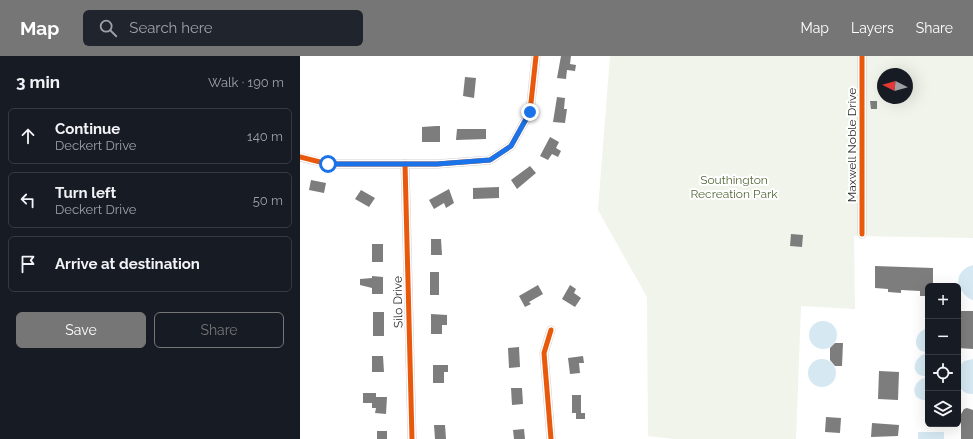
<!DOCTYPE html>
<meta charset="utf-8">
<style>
body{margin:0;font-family:Raleway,sans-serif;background:#20242c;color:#f1f3f6}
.controls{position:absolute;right:12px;bottom:12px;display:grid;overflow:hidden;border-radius:6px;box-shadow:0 4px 16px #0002}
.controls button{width:36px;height:36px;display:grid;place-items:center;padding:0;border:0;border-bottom:1px solid #363941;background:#171b24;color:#f1f3f6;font:20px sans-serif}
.compass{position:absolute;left:577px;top:12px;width:36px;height:36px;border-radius:50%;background:#171b24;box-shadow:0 4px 16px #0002;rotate:276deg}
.stop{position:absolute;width:12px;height:12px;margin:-9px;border:3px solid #1a73e8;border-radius:50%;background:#fff}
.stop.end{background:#1a73e8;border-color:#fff;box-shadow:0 1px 4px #0008}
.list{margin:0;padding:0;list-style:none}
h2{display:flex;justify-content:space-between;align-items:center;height:52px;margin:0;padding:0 16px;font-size:17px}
h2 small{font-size:13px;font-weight:400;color:#9ea1a6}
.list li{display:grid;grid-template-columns:26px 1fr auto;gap:12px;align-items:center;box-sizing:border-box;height:56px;margin:0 8px 8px;padding:0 8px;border:1px solid #363941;border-radius:6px}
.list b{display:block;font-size:15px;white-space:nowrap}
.list p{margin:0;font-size:13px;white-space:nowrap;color:#9ea1a6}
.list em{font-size:13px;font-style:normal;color:#9ea1a6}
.actions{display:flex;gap:8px;padding:12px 16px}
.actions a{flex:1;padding:9px 0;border:1px solid #767676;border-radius:6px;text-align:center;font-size:14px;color:#767676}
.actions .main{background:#767676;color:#fff}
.icon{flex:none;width:22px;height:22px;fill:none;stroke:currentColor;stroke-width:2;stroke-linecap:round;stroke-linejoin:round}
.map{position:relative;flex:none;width:673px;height:383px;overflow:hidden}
header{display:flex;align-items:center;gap:24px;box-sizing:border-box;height:56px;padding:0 20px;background:#767676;color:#fff}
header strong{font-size:19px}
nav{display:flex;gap:22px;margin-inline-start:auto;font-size:14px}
.search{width:280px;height:36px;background:#20242c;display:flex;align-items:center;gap:10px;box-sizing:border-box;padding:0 14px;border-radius:6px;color:#9ea1a6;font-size:15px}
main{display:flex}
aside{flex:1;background:#171b24}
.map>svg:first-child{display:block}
</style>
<header>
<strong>Map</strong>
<div class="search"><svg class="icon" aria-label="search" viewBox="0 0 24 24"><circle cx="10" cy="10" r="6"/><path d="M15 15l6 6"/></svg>Search here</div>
<nav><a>Map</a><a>Layers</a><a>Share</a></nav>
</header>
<main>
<aside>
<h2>3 min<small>Walk · 190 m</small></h2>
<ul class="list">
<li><svg class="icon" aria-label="ahead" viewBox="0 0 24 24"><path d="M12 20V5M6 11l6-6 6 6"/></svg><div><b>Continue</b><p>Deckert Drive</p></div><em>140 m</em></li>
<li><svg class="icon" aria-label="left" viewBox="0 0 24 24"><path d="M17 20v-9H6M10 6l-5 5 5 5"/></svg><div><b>Turn left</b><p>Deckert Drive</p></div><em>50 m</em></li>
<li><svg class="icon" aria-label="arrive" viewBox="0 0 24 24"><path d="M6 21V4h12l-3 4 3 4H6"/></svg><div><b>Arrive at destination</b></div></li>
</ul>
<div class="actions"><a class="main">Save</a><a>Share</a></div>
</aside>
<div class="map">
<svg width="673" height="383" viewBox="0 0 673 383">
<rect width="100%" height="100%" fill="#fff"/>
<path fill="#f0f4ea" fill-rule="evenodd" d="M310,0H673V182L554,180L555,253L501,250L496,383H375L348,380L347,241L298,154ZM583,18H607V42H583Z"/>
<g fill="#d6e9f2">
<path d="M673,209V244H672C655,235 652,215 673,209Z"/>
<circle cx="523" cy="279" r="14"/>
<path d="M625,273L628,274V296C613,297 612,279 625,273Z"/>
<path d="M624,298L628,299V320C612,322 610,305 624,298Z"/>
<path d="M673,303V338C657,338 658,324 658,312L664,305Z"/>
<circle cx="522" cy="317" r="14"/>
<path d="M624,322L628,323V344C612,346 609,328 624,322Z"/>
<rect x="618" y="376" width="26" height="7"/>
</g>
<g fill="#7d7d7d">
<polygon points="261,0 271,0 270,8 276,9 275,15 267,14 266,23 257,22"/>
<polygon points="165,21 176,22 174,42 163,40"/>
<polygon points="257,41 265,42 264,53 267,53 265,67 253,66"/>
<polygon points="570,45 577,45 577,53 571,53"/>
<polygon points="136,70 140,70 140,86 122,86 122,71"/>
<polygon points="157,73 186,73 186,83 156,84"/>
<polygon points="250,81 259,86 256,92 261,95 258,101 252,98 248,104 240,100"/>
<polygon points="230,110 236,117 217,133 211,124"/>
<polygon points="11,124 26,127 24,137 9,134"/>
<polygon points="199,131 199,142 173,143 173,132"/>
<polygon points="149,133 154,147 146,152 144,147 134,153 129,144"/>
<polygon points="61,134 75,142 69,151 55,143"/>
<polygon points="491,178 503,179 502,191 490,190"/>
<polygon points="131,183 141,183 142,199 131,199"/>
<rect x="72" y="188" width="11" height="18"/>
<polygon points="575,210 633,212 633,230 628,230 628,240 620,240 620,235 601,234 601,237 588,236 588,233 575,232"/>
<rect x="130" y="216" width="9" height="23"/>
<polygon points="72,220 83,221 83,238 72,238 72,232 60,229 60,223 72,222"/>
<polygon points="238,229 243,238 229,246 231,248 225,251 219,240"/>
<polygon points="270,229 276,233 274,237 281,242 275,251 262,243"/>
<polygon points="658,255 673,255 673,293 658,292"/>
<rect x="73" y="256" width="11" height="24"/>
<polygon points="131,258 147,259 147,269 142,269 142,278 131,278"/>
<polygon points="535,287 543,287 542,310 535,310 530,304 530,292"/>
<polygon points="219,291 220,311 209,312 208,292"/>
<polygon points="72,300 83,300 84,316 72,316"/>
<polygon points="283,300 284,307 279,307 280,317 270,318 268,302"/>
<polygon points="133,309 148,309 148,316 144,316 144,327 133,327"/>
<polygon points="579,315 599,316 598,344 578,343"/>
<polygon points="211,332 222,332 223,348 212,349"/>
<polygon points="63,337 76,337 76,341 87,341 86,358 75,357 76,352 72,352 72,347 63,347"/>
<rect x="272" y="339" width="9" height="18"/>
<polygon points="667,352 673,354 673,383 661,383 661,358 664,353"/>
<rect x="276" y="357" width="9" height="6"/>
<polygon points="526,361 541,362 540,377 525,376"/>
<polygon points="572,367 599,369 598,380 571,381"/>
<polygon points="134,369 145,369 146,383 135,383"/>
<polygon points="224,373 225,383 214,383 213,374"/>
<rect x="77" y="375" width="10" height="8"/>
</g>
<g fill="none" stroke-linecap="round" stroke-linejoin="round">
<g stroke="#d1d1d1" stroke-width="9">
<polyline points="562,0 562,178"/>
<polyline points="0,101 28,108 137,108 190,104 211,90 230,56 236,0"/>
<polyline points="105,108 112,383"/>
<polyline points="251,383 244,297 251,274"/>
</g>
<defs>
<g id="cycleway">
<polyline points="562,0 562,178"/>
<polyline points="0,101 28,108 137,108 190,104 211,90 230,56 236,0"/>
<polyline points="105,108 112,383"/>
<polyline points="251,383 244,297 251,274"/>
</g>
</defs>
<use href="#cycleway" stroke="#fff" stroke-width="8"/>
<use href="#cycleway" stroke="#e8590c" stroke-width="5"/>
</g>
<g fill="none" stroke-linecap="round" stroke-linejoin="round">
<polyline stroke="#1a73e8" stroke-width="5" points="28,108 137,108 190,104 211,90 230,56"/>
</g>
<g text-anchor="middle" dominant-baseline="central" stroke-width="4" stroke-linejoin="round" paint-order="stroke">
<g font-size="12" fill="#2c2c2c" stroke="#fff">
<text transform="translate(552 89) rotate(-90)">Maxwell Noble Drive</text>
<text transform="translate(98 246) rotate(-91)">Silo Drive</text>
</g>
<g font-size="12" fill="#546939" stroke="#fff">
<text x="434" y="124">Southington<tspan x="434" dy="14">Recreation Park</tspan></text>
</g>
</g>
</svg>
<div class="controls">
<button>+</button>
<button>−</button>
<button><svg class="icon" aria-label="locate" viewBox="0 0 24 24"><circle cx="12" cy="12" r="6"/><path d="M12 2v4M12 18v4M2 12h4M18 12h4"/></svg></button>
<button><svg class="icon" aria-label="layers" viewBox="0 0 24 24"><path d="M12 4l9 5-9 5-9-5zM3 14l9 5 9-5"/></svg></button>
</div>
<svg class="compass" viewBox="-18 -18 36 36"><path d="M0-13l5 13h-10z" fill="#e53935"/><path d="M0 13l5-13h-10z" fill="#9ea1a6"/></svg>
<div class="stop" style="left:28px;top:108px"></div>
<div class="stop end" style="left:230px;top:56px"></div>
</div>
</main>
